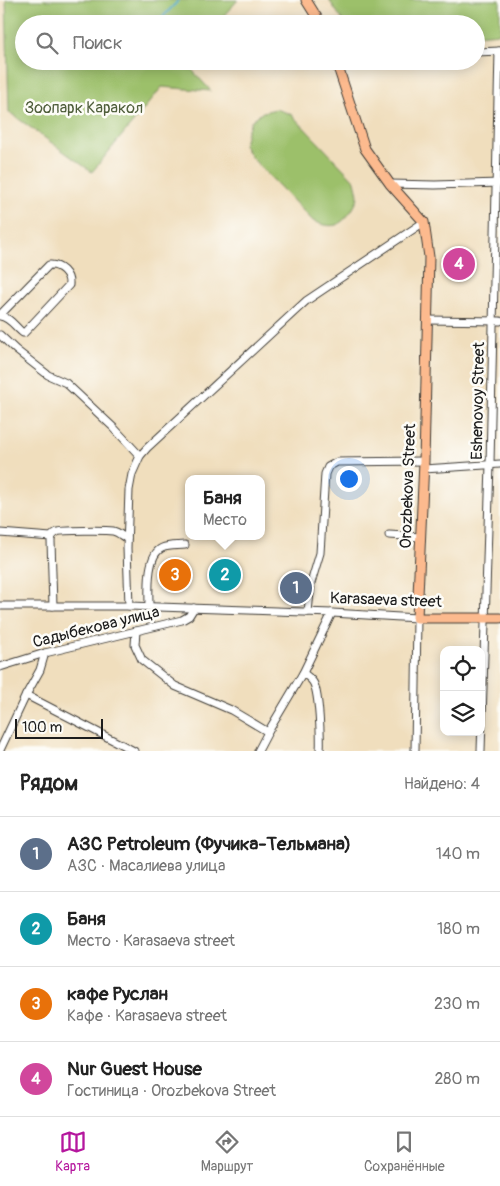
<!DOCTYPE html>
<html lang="ru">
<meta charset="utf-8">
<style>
body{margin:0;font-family:Pangolin,sans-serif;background:#f6f6f6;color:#222}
.controls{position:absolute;right:15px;bottom:15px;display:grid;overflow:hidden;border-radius:10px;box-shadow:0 2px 12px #0003}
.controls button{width:45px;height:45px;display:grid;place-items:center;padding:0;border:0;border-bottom:1px solid #e0e0e0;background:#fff;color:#222;font:25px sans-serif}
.scale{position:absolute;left:15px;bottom:12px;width:88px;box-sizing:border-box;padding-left:5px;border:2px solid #1c1c1c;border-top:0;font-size:14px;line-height:18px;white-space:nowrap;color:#1c1c1c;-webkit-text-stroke:4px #fdfcf7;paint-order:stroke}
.you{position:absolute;left:348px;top:478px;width:18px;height:18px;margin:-12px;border:4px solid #fff;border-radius:50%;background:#1a73e8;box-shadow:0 0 0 8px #1a73e833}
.badge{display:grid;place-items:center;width:32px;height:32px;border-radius:50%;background:#b5179e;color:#fff;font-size:16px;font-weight:700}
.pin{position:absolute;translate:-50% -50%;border:2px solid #fff;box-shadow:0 1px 5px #0006}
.popup{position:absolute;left:185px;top:475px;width:80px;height:65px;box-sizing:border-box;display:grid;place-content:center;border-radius:10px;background:#fff;filter:drop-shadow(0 1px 4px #0005);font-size:16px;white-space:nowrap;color:#767676}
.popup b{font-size:19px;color:#222}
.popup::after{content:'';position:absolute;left:50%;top:100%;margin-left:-10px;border:10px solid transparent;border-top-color:#fff}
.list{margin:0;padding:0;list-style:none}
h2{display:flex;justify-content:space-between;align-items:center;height:65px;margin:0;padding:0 20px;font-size:21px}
h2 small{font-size:16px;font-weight:400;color:#767676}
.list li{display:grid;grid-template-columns:32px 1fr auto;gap:15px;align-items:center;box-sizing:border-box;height:75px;padding:0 20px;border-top:1px solid #e0e0e0}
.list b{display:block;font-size:19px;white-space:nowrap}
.list p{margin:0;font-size:16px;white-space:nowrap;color:#767676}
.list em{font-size:16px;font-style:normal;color:#767676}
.icon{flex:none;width:28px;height:28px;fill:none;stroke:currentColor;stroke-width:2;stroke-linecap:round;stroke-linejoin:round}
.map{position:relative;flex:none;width:500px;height:751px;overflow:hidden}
.search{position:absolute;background:#fff;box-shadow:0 2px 12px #0003;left:15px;right:15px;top:15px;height:55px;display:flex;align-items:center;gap:12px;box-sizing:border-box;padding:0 18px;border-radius:28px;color:#767676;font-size:19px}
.sheet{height:365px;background:#fff}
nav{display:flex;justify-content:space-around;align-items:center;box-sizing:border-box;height:70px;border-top:1px solid #e0e0e0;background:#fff;font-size:14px;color:#767676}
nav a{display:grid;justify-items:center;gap:2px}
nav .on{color:#b5179e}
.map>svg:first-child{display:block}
</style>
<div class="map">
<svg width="500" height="751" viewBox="0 0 500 751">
<rect width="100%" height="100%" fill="#fdfcf7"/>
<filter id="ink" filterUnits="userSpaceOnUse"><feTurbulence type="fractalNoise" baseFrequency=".02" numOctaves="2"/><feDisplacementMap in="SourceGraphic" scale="10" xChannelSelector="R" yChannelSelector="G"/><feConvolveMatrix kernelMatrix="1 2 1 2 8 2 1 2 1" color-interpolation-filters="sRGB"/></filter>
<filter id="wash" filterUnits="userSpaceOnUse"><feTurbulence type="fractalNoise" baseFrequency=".0096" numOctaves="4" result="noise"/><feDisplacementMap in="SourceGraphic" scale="20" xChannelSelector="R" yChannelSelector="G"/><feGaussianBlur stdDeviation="1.12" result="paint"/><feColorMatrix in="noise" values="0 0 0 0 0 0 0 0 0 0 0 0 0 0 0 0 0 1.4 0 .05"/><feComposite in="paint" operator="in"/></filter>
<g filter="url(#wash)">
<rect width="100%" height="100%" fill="#f0debd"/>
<g fill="#9cc06a" stroke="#5c6e43">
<polygon points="6,0 238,0 216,24 24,24 24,61 184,61 211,91 162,87 92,172 9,112"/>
<polygon points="329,0 500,0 500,33 476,35 476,24 345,24"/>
<path d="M276,109L291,114L355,181C356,186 358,192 358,197C356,206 346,221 336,225C329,227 320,224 313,221L251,157L244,145L247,131L252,120L263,112Z"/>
</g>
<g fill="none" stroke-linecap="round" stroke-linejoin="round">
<polyline stroke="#4ca8ca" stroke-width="2" points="156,24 179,0"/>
</g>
</g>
<g filter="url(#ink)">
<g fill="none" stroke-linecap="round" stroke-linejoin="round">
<defs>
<g id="minor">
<polyline points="476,52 500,51"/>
<polyline points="390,184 435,185 500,183"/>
<path d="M0,315L49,265C60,264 70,274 69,285L24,333H23C15,327 10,317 0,316"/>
<polyline points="427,320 500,321"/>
<polyline points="0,335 16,350 48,375 66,383 114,428 140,456"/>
<polyline points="424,469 500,464"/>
<polyline points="0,533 51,537"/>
<polyline points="389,535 421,537"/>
<polyline points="0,606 129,606 332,613 417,618 415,751"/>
<path d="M53,606L51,541C51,537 53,534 57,532C62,530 106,530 113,531C118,532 122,536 127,539"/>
<polyline points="129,606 127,548 129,490 132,474 140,456 147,448 306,301 424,222"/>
<path d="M149,607C149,593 146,555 162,548C169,545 178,546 185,545"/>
<polyline points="308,612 311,583 320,553 325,474 328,467 337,462 424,461"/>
<polyline points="136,631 135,645 142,660 175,686 231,710 268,732"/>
<polyline points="0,667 45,653 182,620 189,616 194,608"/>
<path d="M303,673C307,676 312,679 314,684C319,696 321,737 320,751"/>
<polyline points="26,695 134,751"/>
<polyline points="0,750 26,695 40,670 45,653"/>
<polyline points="258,751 268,732 303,673 332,613"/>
<polyline points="481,751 490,464 499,51"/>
</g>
<g id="major">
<polyline points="306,0 321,24"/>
<polyline points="336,61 365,149 390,184 424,222 429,257 424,461 417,618 500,618"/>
</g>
</defs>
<use href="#minor" stroke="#3c3934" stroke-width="9"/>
<use href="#major" stroke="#3c3934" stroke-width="11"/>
<use href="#minor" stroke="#fff" stroke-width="7"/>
<use href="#major" stroke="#fcba8e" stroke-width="9"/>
</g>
</g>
<g text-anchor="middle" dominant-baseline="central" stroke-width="5" stroke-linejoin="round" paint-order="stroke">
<g font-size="16" fill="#4f5e3b" stroke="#fdfcf7">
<text x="84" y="108">Зоопарк Каракол</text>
</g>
<g font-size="16" fill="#1c1c1c" stroke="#fdfcf7">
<text transform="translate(478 401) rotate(-89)">Eshenovoy Street</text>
<text transform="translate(408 486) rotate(-88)">Orozbekova Street</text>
<text transform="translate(386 600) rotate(2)">Karasaeva street</text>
<text transform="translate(96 627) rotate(-14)">Садыбекова улица</text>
</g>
</g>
</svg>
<div class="controls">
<button><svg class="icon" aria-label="locate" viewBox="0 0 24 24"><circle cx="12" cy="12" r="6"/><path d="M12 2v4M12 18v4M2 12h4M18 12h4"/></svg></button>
<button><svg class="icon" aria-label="layers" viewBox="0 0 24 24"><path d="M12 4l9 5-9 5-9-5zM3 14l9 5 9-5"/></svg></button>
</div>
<div class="scale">100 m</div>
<div class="you"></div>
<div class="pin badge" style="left:296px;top:588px;background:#5c6f8a">1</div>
<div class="pin badge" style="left:225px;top:575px;background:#0f9aa8">2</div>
<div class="popup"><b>Баня</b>Место</div>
<div class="pin badge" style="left:175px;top:575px;background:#e8710a">3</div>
<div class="pin badge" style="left:459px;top:264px;background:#d1479c">4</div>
<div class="search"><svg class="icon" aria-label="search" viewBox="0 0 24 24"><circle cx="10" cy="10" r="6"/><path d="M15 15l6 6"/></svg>Поиск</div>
</div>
<section class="sheet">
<h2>Рядом<small>Найдено: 4</small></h2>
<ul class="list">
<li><span class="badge" style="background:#5c6f8a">1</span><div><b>АЗС Petroleum (Фучика-Тельмана)</b><p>АЗС · Масалиева улица</p></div><em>140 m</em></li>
<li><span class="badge" style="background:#0f9aa8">2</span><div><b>Баня</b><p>Место · Karasaeva street</p></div><em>180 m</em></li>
<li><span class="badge" style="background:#e8710a">3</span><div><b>кафе Руслан</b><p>Кафе · Karasaeva street</p></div><em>230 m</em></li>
<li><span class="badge" style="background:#d1479c">4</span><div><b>Nur Guest House</b><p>Гостиница · Orozbekova Street</p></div><em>280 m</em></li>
</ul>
</section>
<nav>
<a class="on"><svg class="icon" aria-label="map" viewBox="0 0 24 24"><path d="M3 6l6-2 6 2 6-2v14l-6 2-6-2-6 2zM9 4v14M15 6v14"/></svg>Карта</a>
<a><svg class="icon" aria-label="directions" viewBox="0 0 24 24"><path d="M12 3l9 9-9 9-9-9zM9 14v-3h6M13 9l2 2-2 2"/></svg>Маршрут</a>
<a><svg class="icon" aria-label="saved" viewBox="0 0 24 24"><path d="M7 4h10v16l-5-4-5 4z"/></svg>Сохранённые</a>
</nav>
